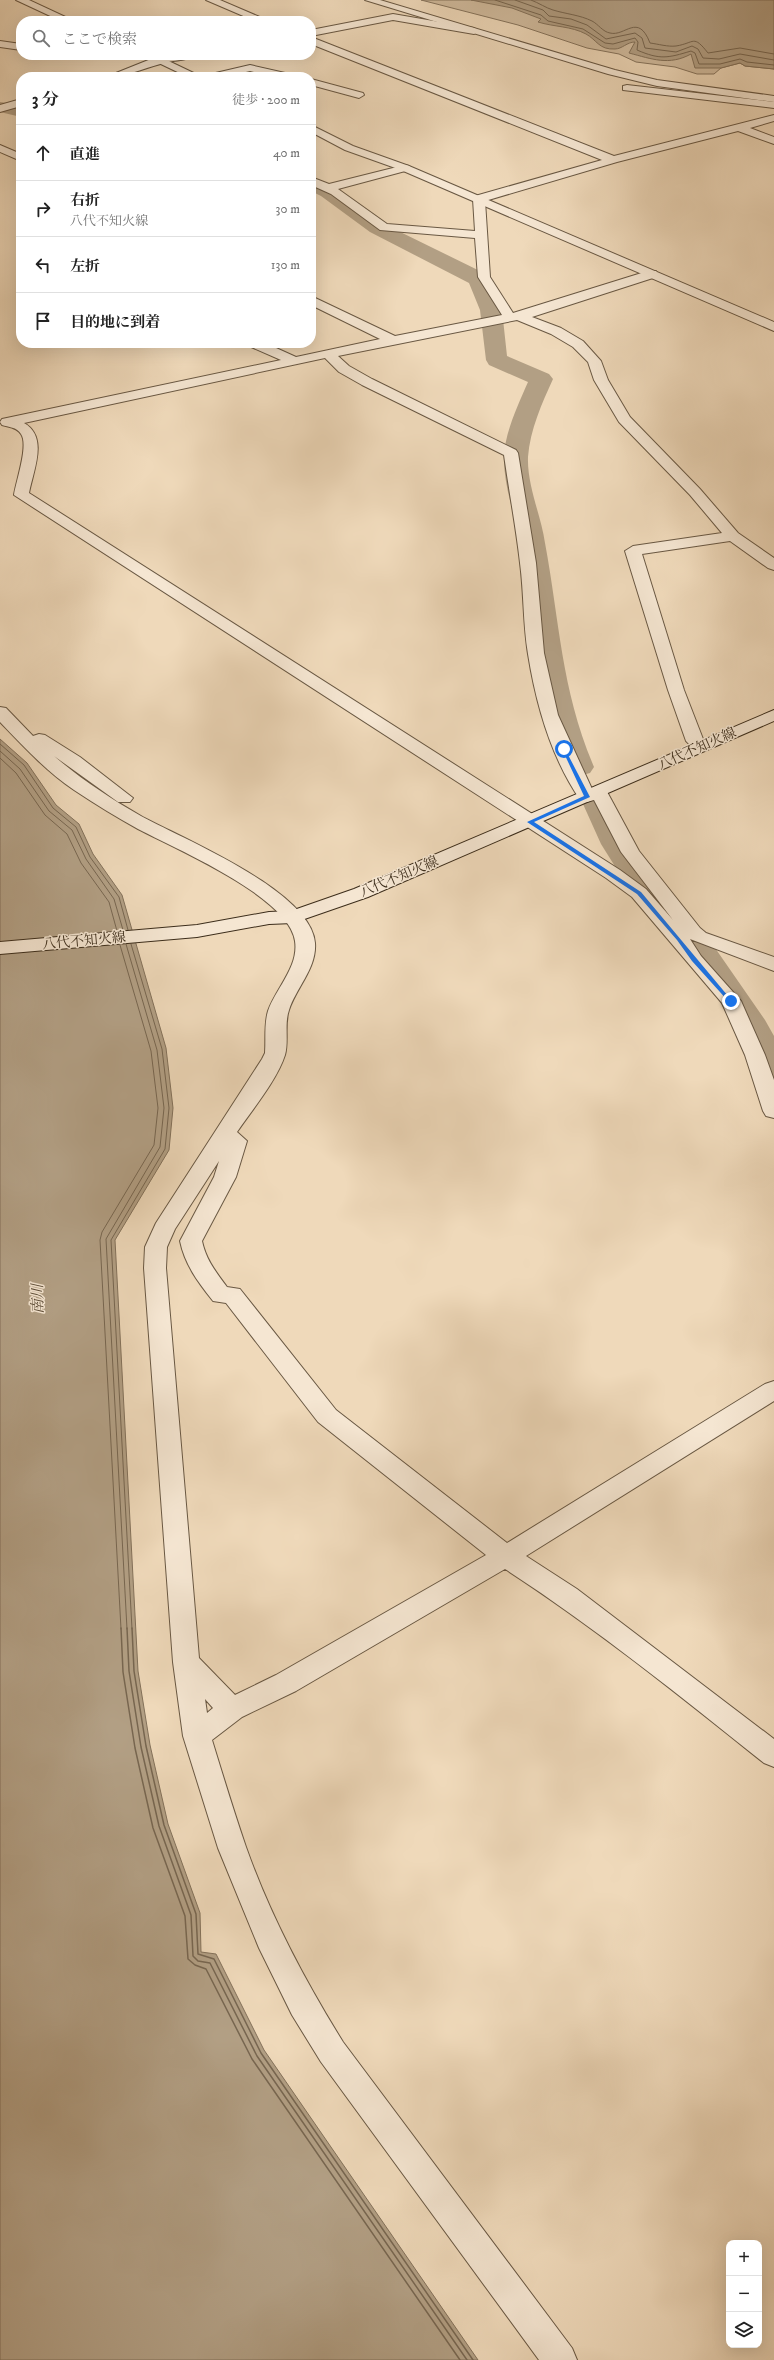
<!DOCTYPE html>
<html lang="ja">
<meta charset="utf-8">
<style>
body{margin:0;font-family:"IM FELL DW Pica","Noto Serif JP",serif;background:#f6f6f6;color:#222}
.controls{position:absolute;right:12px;bottom:12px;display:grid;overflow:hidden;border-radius:8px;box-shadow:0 4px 16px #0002}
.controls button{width:36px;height:36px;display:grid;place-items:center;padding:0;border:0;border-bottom:1px solid #e0e0e0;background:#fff;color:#222;font:20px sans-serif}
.stop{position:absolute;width:12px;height:12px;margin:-9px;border:3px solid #1a73e8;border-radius:50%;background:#fff}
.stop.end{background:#1a73e8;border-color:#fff;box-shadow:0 1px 4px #0008}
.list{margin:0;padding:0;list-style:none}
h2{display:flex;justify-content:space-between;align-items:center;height:52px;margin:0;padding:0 16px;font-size:17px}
h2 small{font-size:13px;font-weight:400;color:#767676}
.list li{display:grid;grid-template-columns:26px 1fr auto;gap:12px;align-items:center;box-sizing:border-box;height:56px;padding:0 16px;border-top:1px solid #e0e0e0}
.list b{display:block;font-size:15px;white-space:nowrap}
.list p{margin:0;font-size:13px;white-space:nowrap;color:#767676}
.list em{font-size:13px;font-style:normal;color:#767676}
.icon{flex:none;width:22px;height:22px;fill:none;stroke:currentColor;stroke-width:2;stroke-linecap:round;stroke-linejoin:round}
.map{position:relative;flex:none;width:774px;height:2360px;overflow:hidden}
.search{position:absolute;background:#fff;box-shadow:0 4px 16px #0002;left:16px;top:16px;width:300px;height:44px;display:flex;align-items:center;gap:10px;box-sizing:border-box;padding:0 14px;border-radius:16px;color:#767676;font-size:15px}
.panel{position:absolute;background:#fff;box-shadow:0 4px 16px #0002;left:16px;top:72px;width:300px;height:276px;border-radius:16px}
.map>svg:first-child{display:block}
</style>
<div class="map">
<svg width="774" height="2360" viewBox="0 0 774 2360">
<rect width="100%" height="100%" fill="#efd9ba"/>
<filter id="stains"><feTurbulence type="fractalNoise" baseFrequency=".005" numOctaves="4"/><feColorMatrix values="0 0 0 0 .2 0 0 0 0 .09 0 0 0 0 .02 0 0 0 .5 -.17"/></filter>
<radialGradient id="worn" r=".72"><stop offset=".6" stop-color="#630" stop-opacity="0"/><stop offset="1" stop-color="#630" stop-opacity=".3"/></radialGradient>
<polygon fill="#d1bc9f" stroke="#86745d" points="421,0 591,0 774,69 745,66 740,63 721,68 714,74 697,74 675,67 636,62 619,54 587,48 518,25"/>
<g fill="#b29f84" stroke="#83715a">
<path d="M471,0H774V69L745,66L740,63L721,68H695L691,54C669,66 652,59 629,53L635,42C627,42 622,49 615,49C599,50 597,40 586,34C571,26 554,27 538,22L541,19L512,8Z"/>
<polygon points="0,739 27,763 56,805 79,824 93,854 122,895 166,1048 173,1108 169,1150 115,1240 138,1671 150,1745 168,1824 200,1913 201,1952 216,1954 264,2050 478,2360 0,2360"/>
</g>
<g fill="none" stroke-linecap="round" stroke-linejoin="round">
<g stroke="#776650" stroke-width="1">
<path d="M495,0L541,15L548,21L583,29L605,43L613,44L635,38L638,42L637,50C660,60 668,58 691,51L695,53L699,64H720L740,59L747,62L774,65"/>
<polyline points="515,0 543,10 549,16 571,19 587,25 606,39 635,33 642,38 645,48 676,52 692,46 698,49 703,58 719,59 740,54 774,60"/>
<path d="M531,0C539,3 546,8 553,10C566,14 580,15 592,21C598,24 603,32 610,33C625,37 638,12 650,43C658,44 668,47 676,46C695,43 693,34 708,53L740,48L774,54"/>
<polyline points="0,744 24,765 53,808 76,827 90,857 119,897 128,930"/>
<polyline points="0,751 20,769 49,811 72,830 86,859 114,899 123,930"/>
<polyline points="0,758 16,773 45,815 67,834 81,863 109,902 117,931"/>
<polyline points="126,944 157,1050 164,1108 160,1147 106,1239 127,1629"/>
<polyline points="131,944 162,1049 169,1108 165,1149 111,1240 132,1629"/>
<polyline points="120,945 151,1051 158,1108 154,1145 102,1232 100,1240 121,1629"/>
</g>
<g stroke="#776650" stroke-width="1.5">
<polyline points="121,1628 123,1672 135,1748 153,1828 185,1916 188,1959 195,1965 206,1969 252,2059 460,2360"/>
<polyline points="127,1628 129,1671 141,1747 159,1826 191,1915 193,1956 198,1961 210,1963 257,2056 467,2360"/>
<polyline points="132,1628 134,1671 146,1746 164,1825 196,1914 198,1954 214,1959 261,2053 473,2360"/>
</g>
<g fill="#b29f84" fill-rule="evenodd">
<polygon points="0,102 21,105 21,117 0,112"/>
<path d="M311,178L335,188L384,224L486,274L502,310L507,356L549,374L553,379C542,403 530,430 528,457C527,486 541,515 545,543C560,624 561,689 594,767L590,773L579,776L568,773L564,767C533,690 532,625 520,546C516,517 504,489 504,459C504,434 518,405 528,382L489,365L486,360L480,310L469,283L370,232L321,196L311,191Z"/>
<polygon points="598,795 609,798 646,867 713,945 765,1020 774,1036 774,1088 762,1085 741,1038 720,1002 676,942 638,900 621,876 601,844 583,804 587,798"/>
</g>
<defs>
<g id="minor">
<polygon points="206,0 220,0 269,21 255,21"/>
<polygon points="393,14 474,28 479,31 474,34 393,20 311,36 311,30"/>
<path d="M311,37L614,156L774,115V121L750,128L774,137V144L738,131L617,162L485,201L490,277L513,313L648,271H656L658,274L656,277L532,317L561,328L583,341L601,361L608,380L630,417L700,489L738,533L774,558V570L768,568L730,541L642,554L684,690L703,739L710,746L707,750H695L686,741L668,690L625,551L633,546L722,533L690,495L619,422L594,380L588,362L573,347L551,334L517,320L338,356L349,366L372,379L516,450L518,453L536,563L544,653L558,715L592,789L599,787L605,788L639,851L700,928L706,933L774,957V971L690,939L701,956L741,1001L765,1055L774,1080V1118L766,1116L763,1111L745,1055L722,1003L632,897L606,878L14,495C16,481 29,445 21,434C17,427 8,427 2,425L0,422L2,419L281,360L249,346L247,343H265L296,357L380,339L311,305V296L395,336L502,315L478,277L475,238L380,230L331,194L311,185V177L329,184L405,165L409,166L411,168L409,170L338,189L387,224L475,231L473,199L475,196L602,160L311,44ZM325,358L339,372L362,385L504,455C509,491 516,527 520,563C524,593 523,624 528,654C536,704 551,758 581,801L587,802L594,800L621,852L673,920L646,889L620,870L29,493C33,471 49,437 24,423Z"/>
<polygon points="0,41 21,44 21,50 0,47"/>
<path d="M171,55H194C190,60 180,60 173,61C150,65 129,77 106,77L151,59Z"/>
<polygon points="250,65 294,75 295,77 276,77 250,71 225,77 206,77 207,75"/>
<polygon points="311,79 363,93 364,95 359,98 311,85"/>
<polygon points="627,85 774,102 774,108 623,90 623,86"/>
<polygon points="21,99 21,106 0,112 0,105"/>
<polygon points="0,145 21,154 21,161 0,152"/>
<path d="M0,707L6,708L33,736L39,734L45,735L80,757L133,798L130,802H118L54,756C81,779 111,799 141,816C183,839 311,891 315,943C317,968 296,988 289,1010C284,1024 289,1041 285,1055C277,1080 252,1110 237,1132L247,1141L236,1177L202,1241C206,1260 216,1272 227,1287L240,1289L336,1410L507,1543L765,1384L774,1381V1401L526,1556L577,1589L774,1739V1767L764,1763C680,1696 596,1628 505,1569L296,1691L242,1717L212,1740C223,1776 234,1812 246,1847C270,1915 305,1981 343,2042L572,2348L577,2360H539L321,2062L292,2015L259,1948L218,1848L183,1736L173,1662L144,1268L145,1247L156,1223L262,1059L265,1053C266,1039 264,1024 268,1011C276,988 299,967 295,941C289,897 176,849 138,829C116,817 95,804 74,790C46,771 23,746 0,722ZM219,1161L214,1177L180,1241C185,1265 198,1282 213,1301L226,1303L318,1422L486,1555L276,1675L235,1695L199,1658L166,1268L167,1247L175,1229ZM205,1699L213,1708L207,1713Z"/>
</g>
<g id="tertiary">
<polygon points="16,0 29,0 74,21 61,21"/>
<polygon points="365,0 380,0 615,70 657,80 774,96 774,102 657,86 608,74"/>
<polygon points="142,55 156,55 202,77 188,77"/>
<polygon points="311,125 353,146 409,166 774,322 774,331 401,170 345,150 311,132"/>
</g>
<polygon id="secondary" points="774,710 774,721 368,897 293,923 269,924 197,937 0,954 0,942 197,925 269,912 291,911 354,889"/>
</defs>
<use href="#minor" stroke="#695843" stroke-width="2"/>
<use href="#tertiary" stroke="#695843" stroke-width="2"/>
<use href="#secondary" stroke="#3c2d1b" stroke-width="2"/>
<use href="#minor" fill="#f5e6d2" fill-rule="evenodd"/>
<use href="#tertiary" fill="#f5e6d2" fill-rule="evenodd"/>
<use href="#secondary" fill="#f5e6d2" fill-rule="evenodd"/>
</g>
<polygon fill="#1a73e8" points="564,747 590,797 534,822 641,892 733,1002 729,1002 692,961 677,940 637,894 527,822 584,796 562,749"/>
<g text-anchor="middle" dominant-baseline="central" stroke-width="3" stroke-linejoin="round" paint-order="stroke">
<g font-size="14" fill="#3c2d1b" stroke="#f5e6d2">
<text transform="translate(697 749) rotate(-24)">八代不知火線</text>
<text transform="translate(399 877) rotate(-23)">八代不知火線</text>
<text transform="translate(84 941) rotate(-5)">八代不知火線</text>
</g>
<g font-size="15" font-style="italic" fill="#5a4a35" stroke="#f5e6d2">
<text transform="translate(38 1299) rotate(-91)">南川</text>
</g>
</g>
<rect width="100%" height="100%" filter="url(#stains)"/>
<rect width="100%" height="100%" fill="url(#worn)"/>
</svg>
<div class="controls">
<button>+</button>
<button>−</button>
<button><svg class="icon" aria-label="layers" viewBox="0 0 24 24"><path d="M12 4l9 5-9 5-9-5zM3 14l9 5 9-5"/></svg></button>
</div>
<div class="stop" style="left:564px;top:749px"></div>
<div class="stop end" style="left:731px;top:1001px"></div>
<div class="search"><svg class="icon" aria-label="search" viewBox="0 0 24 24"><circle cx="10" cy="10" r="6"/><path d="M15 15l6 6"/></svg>ここで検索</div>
<section class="panel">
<h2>3 分<small>徒歩 · 200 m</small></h2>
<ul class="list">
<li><svg class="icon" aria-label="ahead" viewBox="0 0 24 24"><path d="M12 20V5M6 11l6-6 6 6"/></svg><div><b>直進</b></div><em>40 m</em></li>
<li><svg class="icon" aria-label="right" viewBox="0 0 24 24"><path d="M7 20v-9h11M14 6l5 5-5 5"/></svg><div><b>右折</b><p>八代不知火線</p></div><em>30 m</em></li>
<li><svg class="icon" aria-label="left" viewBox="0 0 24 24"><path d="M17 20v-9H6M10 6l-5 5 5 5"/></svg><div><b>左折</b></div><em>130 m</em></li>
<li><svg class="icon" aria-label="arrive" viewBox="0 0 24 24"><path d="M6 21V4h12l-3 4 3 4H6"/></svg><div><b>目的地に到着</b></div></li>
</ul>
</section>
</div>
